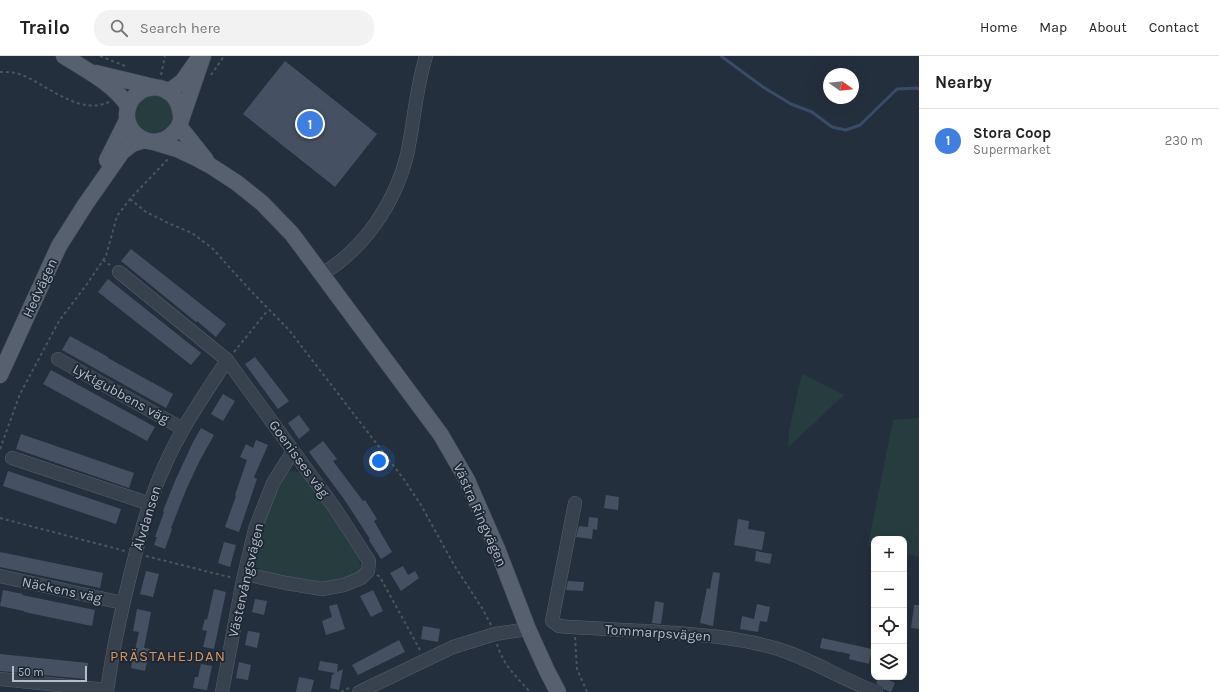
<!DOCTYPE html>
<meta charset="utf-8">
<style>
body{margin:0;font-family:Karla,sans-serif;background:#f2f2f2;color:#222}
.controls{position:absolute;right:12px;bottom:12px;display:grid;overflow:hidden;border-radius:8px;box-shadow:0 4px 16px #0002}
.controls button{width:36px;height:36px;display:grid;place-items:center;padding:0;border:0;border-bottom:1px solid #e0e0e0;background:#fff;color:#222;font:20px sans-serif}
.compass{position:absolute;left:823px;top:12px;width:36px;height:36px;border-radius:50%;background:#fff;box-shadow:0 4px 16px #0002;rotate:104deg}
.scale{position:absolute;left:12px;bottom:10px;width:75px;box-sizing:border-box;padding-left:4px;border:2px solid #b4bcc9;border-top:0;font-size:11px;line-height:14px;white-space:nowrap;color:#b4bcc9;-webkit-text-stroke:3px #1d2633;paint-order:stroke}
.you{position:absolute;left:379px;top:405px;width:14px;height:14px;margin:-10px;border:3px solid #fff;border-radius:50%;background:#1a73e8;box-shadow:0 0 0 6px #1a73e833}
.badge{display:grid;place-items:center;width:26px;height:26px;border-radius:50%;background:#516482;color:#fff;font-size:13px;font-weight:700}
.pin{position:absolute;translate:-50% -50%;border:2px solid #fff;box-shadow:0 1px 4px #0006}
.list{margin:0;padding:0;list-style:none}
h2{display:flex;justify-content:space-between;align-items:center;height:52px;margin:0;padding:0 16px;font-size:17px}
h2 small{font-size:13px;font-weight:400;color:#767676}
.list li{display:grid;grid-template-columns:26px 1fr auto;gap:12px;align-items:center;box-sizing:border-box;height:64px;padding:0 16px;border-top:1px solid #e0e0e0}
.list b{display:block;font-size:15px;white-space:nowrap}
.list p{margin:0;font-size:13px;white-space:nowrap;color:#767676}
.list em{font-size:13px;font-style:normal;color:#767676}
.icon{flex:none;width:22px;height:22px;fill:none;stroke:currentColor;stroke-width:2;stroke-linecap:round;stroke-linejoin:round}
.map{position:relative;flex:none;width:919px;height:636px;overflow:hidden}
header{display:flex;align-items:center;gap:24px;box-sizing:border-box;height:56px;padding:0 20px;background:#fff;border-bottom:1px solid #e0e0e0}
header strong{font-size:19px}
nav{display:flex;gap:22px;margin-inline-start:auto;font-size:14px}
.search{width:280px;height:36px;background:#f2f2f2;display:flex;align-items:center;gap:10px;box-sizing:border-box;padding:0 14px;border-radius:16px;color:#767676;font-size:15px}
main{display:flex}
aside{flex:1;background:#fff}
.map>svg:first-child{display:block}
</style>
<header>
<strong>Trailo</strong>
<div class="search"><svg class="icon" aria-label="search" viewBox="0 0 24 24"><circle cx="10" cy="10" r="6"/><path d="M15 15l6 6"/></svg>Search here</div>
<nav><a>Home</a><a>Map</a><a>About</a><a>Contact</a></nav>
</header>
<main>
<div class="map">
<svg width="919" height="636" viewBox="0 0 919 636">
<rect width="100%" height="100%" fill="#242f3e"/>
<g fill="#263c3f">
<path d="M158,36L174,48V69L155,81L135,70C134,43 131,45 158,36Z"/>
<polygon points="802,318 844,339 788,391 789,374"/>
<polygon points="919,362 919,501 904,498 904,483 874,483 874,491 868,490 893,364"/>
<path d="M290,415L301,416L331,459L359,503L361,513L352,521L335,525L316,527L265,517L255,510L254,501C262,477 272,433 290,415Z"/>
</g>
<g fill="none" stroke-linecap="round" stroke-linejoin="round">
<polyline stroke="#394c67" stroke-width="3" points="721,0 763,31 791,48 812,56 832,71 846,74 860,69 897,33 917,32 919,33"/>
</g>
<g fill="#455162">
<polygon points="285,5 377,78 335,131 243,58"/>
<polygon points="131,193 226,268 216,281 197,265 196,266 121,205"/>
<polygon points="108,223 201,297 191,309 98,236"/>
<polygon points="70,280 108,301 108,302 173,338 166,352 62,294"/>
<polygon points="255,301 289,345 278,353 245,308"/>
<polygon points="51,314 155,371 147,385 43,328"/>
<polygon points="223,338 235,345 223,365 211,358"/>
<polygon points="299,359 310,374 299,383 288,367"/>
<polygon points="201,372 214,379 199,406 186,434 171,472 172,473 165,493 154,489 157,481 155,481 164,456 163,455 175,425 193,386"/>
<polygon points="21,378 134,417 129,432 16,393"/>
<polygon points="256,384 268,389 254,421 257,423 239,476 225,471 236,440 235,439 247,404 240,401 246,388 253,392"/>
<polygon points="323,385 337,403 333,405 363,445 365,444 377,463 374,465 392,496 381,503 369,484 370,483 344,443 309,396"/>
<polygon points="8,415 121,453 116,468 3,430"/>
<polygon points="606,439 619,441 618,454 604,452"/>
<polygon points="589,461 598,462 597,474 593,473 592,483 576,481 579,470 588,471"/>
<polygon points="738,463 749,465 748,473 765,476 762,494 734,489"/>
<polygon points="224,486 236,489 230,511 218,507"/>
<polygon points="756,495 772,498 770,508 755,505"/>
<polygon points="0,496 103,517 100,532 0,511"/>
<polygon points="403,510 408,519 415,515 419,522 401,535 390,517"/>
<polygon points="146,515 159,518 153,541 140,538"/>
<polygon points="713,516 720,517 713,570 700,567 707,532 710,533"/>
<polygon points="568,525 584,526 583,535 566,534"/>
<polygon points="214,533 226,536 214,593 203,591 207,575 202,574 205,563 207,564"/>
<polygon points="3,534 23,538 22,539 95,554 92,570 24,556 24,555 0,550"/>
<polygon points="373,534 383,555 371,561 360,540"/>
<polygon points="255,543 267,545 264,559 252,556"/>
<polygon points="655,545 664,547 661,568 652,567"/>
<polygon points="337,548 345,573 326,579 322,565 332,561 329,550"/>
<polygon points="757,548 770,551 767,566 760,565 758,576 740,573 742,560 754,563"/>
<polygon points="914,549 919,549 919,573 911,572"/>
<polygon points="137,553 151,556 144,592 150,593 145,615 131,612 139,576 133,575"/>
<polygon points="423,570 440,573 438,586 421,583"/>
<polygon points="248,575 260,577 257,592 245,589"/>
<polygon points="822,582 872,593 869,608 849,603 850,598 820,592"/>
<polygon points="399,584 405,596 358,619 352,609"/>
<polygon points="0,598 88,607 86,623 0,615"/>
<polygon points="320,605 338,608 337,616 343,613 339,634 330,632 332,619 335,617 318,614"/>
<polygon points="239,606 251,609 248,624 236,622"/>
<polygon points="201,608 212,610 207,634 193,632 195,621 198,621"/>
<polygon points="299,621 314,624 311,636 296,636"/>
<polygon points="879,621 883,621 895,627 891,636 883,633 882,631 876,627"/>
</g>
<g fill="none" stroke-linecap="round" stroke-linejoin="round">
<defs>
<g id="minor">
<polyline points="119,216 227,304 334,451 369,505 368,515 361,522 344,529 322,533 286,527 245,518"/>
<path d="M322,218C365,192 395,147 407,99C414,66 416,32 426,0"/>
<polyline points="58,303 183,373"/>
<polyline points="12,402 150,448"/>
<path d="M575,447L552,565L559,570L569,571C594,572 620,574 645,575C691,578 740,580 784,595C816,606 844,624 876,636"/>
<polyline points="0,520 123,547"/>
<polyline points="0,623 107,634"/>
<path d="M107,636C112,596 121,556 131,516C140,480 149,443 165,409C181,372 205,338 227,304"/>
<polyline points="222,636 243,524 255,473 273,427 293,395"/>
<polyline points="359,636 453,591 495,578 528,573"/>
</g>
<g id="major">
<path d="M64,0C86,14 114,28 128,50"/>
<polyline points="96,17 154,31"/>
<polyline points="168,36 182,26 196,6"/>
<path d="M181,61C180,43 169,29 149,32C142,33 136,38 132,43C112,73 156,106 179,70L203,0"/>
<polyline points="179,70 206,104"/>
<polyline points="154,86 177,93 194,101 211,110 237,127 262,147 292,178 441,379 467,424 498,495 528,573 547,615 558,636"/>
<polyline points="107,104 127,64"/>
<polyline points="0,319 59,190 85,149 122,96 132,88 145,84"/>
</g>
</defs>
<use href="#minor" stroke="#565f6c" stroke-width="14"/>
<use href="#major" stroke="#414a57" stroke-width="17"/>
<g stroke="#44595c" stroke-width="2" stroke-dasharray="3 3" stroke-linecap="butt">
<polyline points="100,0 125,10"/>
<path d="M0,16C7,16 15,16 22,19C48,29 79,60 109,46"/>
<polyline points="161,19 165,0"/>
<polyline points="211,19 224,0"/>
<polyline points="130,143 146,156 168,167 192,177 212,192 250,234 289,274 403,422 421,449 454,509 482,552 491,569"/>
<polyline points="103,204 110,209"/>
<polyline points="234,296 268,254"/>
<polyline points="0,393 20,338 59,265 87,228 106,200 117,160 130,143 168,103"/>
<polyline points="0,462 125,495"/>
<polyline points="146,500 233,522"/>
<polyline points="377,519 380,521 420,594"/>
<polyline points="575,581 577,613 587,636"/>
<path d="M497,588C503,609 516,620 530,636"/>
<polyline points="341,636 349,632"/>
</g>
<use href="#minor" stroke="#38414e" stroke-width="13"/>
<use href="#major" stroke="#56606e" stroke-width="16"/>
</g>
<g text-anchor="middle" dominant-baseline="central" stroke-width="3.5" stroke-linejoin="round" paint-order="stroke">
<g font-size="14" fill="#b4bcc9" stroke="#1d2633">
<text transform="translate(40 232) rotate(-65)">Hedvägen</text>
<text transform="translate(121 338) rotate(29)">Lyktgubbens väg</text>
<text transform="translate(299 403) rotate(54)">Goenisses väg</text>
<text transform="translate(480 459) rotate(66)">Västra Ringvägen</text>
<text transform="translate(147 462) rotate(-73)">Älvdansen</text>
<text transform="translate(246 524) rotate(-77)">Västervångsvägen</text>
<text transform="translate(62 534) rotate(12)">Näckens väg</text>
<text transform="translate(658 577) rotate(4)">Tommarpsvägen</text>
</g>
<g font-size="15" letter-spacing="1" fill="#d59563" stroke="#1d2633">
<text x="168" y="600">PRÄSTAHEJDAN</text>
</g>
</g>
</svg>
<div class="controls">
<button>+</button>
<button>−</button>
<button><svg class="icon" aria-label="locate" viewBox="0 0 24 24"><circle cx="12" cy="12" r="6"/><path d="M12 2v4M12 18v4M2 12h4M18 12h4"/></svg></button>
<button><svg class="icon" aria-label="layers" viewBox="0 0 24 24"><path d="M12 4l9 5-9 5-9-5zM3 14l9 5 9-5"/></svg></button>
</div>
<svg class="compass" viewBox="-18 -18 36 36"><path d="M0-13l5 13h-10z" fill="#e53935"/><path d="M0 13l5-13h-10z" fill="#767676"/></svg>
<div class="scale">50 m</div>
<div class="you"></div>
<div class="pin badge" style="left:310px;top:68px;background:#3f7fe0">1</div>
</div>
<aside>
<h2>Nearby<small></small></h2>
<ul class="list">
<li><span class="badge" style="background:#3f7fe0">1</span><div><b>Stora Coop</b><p>Supermarket</p></div><em>230 m</em></li>
</ul>
</aside>
</main>
